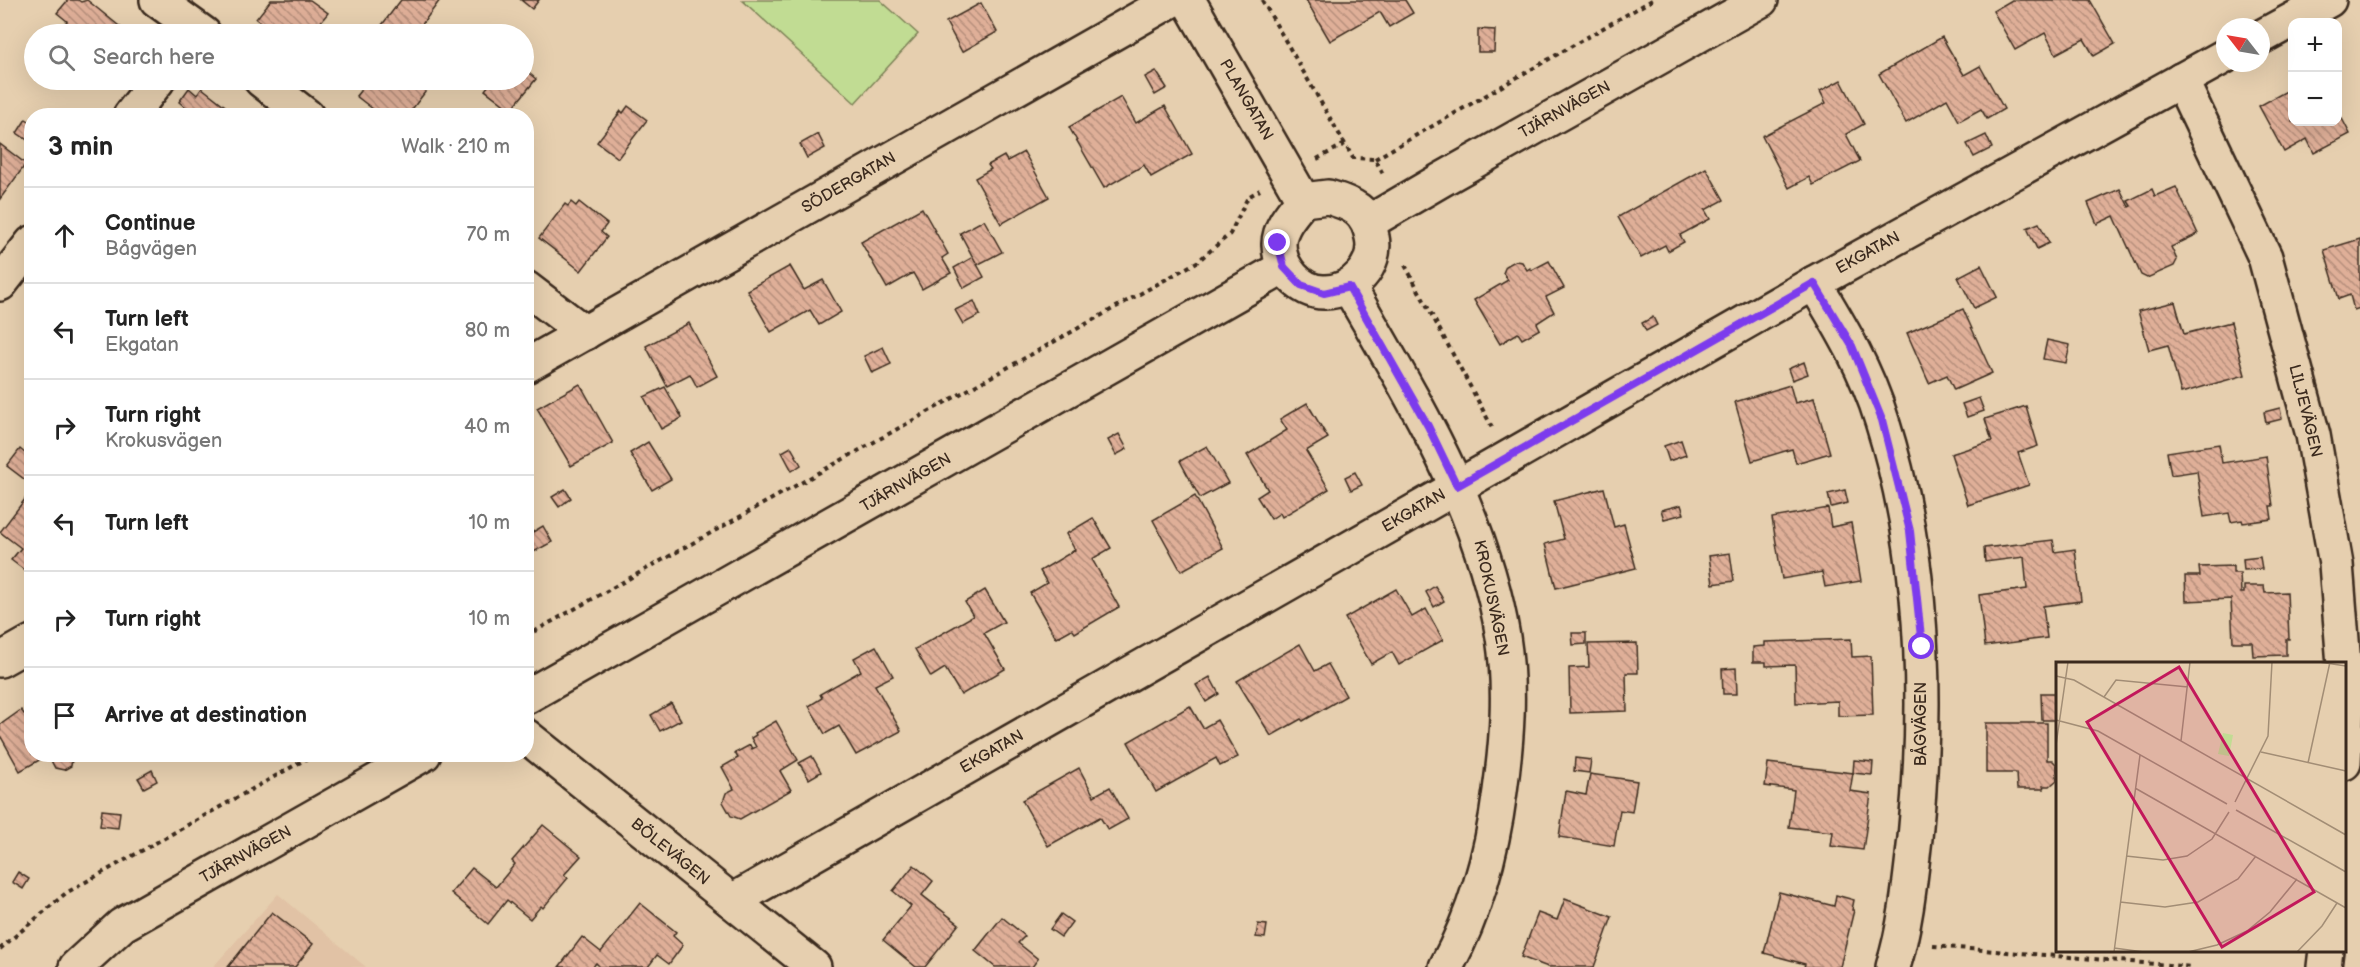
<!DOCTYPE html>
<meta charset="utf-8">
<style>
body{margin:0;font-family:"Balsamiq Sans",sans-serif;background:#f2f2f2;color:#222}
.controls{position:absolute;right:18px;top:18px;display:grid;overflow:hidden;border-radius:12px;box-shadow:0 6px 24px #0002}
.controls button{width:54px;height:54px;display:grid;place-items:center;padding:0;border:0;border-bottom:2px solid #e0e0e0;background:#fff;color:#222;font:30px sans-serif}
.compass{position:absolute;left:2216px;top:18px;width:54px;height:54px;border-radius:50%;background:#fff;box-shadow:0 6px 24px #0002;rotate:301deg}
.stop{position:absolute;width:18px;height:18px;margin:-14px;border:4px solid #7c3aed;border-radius:50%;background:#fff}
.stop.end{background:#7c3aed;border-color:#fff;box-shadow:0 2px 6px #0008}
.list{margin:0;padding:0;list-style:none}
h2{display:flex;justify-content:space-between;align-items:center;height:78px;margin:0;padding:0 24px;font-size:26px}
h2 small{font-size:20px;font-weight:400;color:#767676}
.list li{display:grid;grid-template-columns:39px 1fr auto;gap:18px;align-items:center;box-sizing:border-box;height:96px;padding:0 24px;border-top:2px solid #e0e0e0}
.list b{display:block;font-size:22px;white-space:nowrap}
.list p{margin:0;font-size:20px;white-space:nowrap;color:#767676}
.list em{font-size:20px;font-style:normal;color:#767676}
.icon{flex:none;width:33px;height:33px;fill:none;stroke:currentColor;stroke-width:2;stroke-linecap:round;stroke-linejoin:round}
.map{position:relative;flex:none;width:2360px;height:967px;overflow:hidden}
.search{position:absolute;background:#fff;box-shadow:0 6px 24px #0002;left:24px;top:24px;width:510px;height:66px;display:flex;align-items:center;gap:15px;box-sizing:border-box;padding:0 21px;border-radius:33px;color:#767676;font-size:22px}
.panel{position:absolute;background:#fff;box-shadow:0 6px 24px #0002;left:24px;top:108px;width:510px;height:654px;border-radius:24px}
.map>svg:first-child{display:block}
</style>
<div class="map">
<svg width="2360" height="967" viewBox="0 0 2360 967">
<defs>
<pattern id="building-back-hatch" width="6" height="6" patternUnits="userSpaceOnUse" patternTransform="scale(1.5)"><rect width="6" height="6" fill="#dfaf98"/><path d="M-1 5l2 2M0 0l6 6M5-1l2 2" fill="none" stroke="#b68f7b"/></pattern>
</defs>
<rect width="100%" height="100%" fill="#e6cfaf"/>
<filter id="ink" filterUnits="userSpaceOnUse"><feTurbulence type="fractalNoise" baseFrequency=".0167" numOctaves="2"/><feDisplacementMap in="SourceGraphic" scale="12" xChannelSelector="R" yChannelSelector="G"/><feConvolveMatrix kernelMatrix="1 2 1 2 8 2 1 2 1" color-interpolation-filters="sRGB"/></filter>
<g filter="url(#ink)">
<polygon fill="#e1c2a5" points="278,894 366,967 213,967"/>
<polygon fill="#c1dc93" stroke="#7e8358" stroke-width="1.5" points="742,0 880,0 918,34 855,103"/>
<g fill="url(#building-back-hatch)" stroke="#3b2a1e" stroke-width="1.5">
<polygon points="68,0 78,0 81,2 87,0 129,34 56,34 67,21 57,13"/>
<polygon points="271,0 310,0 328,13 311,34 276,34 256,19"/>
<polygon points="401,0 440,0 415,34 375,34"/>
<polygon points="521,0 539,0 532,9"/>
<polygon points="1306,0 1405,0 1413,13 1389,27 1380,12 1330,41"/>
<polygon points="2012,0 2090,0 2115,44 2094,56 2084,39 2056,54 2045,33 2015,50 1993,11"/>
<polygon points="981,3 997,32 962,52 946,22"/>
<polygon points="1478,29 1495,30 1494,52 1478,52"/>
<polygon points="1942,37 1964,75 1980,66 2004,109 1987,119 1981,109 1959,121 1947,99 1906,123 1879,74"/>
<polygon points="524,50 531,56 524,66"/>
<polygon points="524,69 536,79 511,110 485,90 493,80 524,80"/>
<polygon points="1156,71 1167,88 1155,95 1145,77"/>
<polygon points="369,80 428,80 432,83 407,116 382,116 356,96"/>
<polygon points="1841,80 1864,124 1846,134 1860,161 1813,185 1809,177 1789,188 1762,136 1826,103 1820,91"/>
<polygon points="189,88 197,95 202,88 238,116 180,116 186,108 179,102"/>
<polygon points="2292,88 2292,122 2338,122 2338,111 2350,134 2314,153 2307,139 2284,152 2259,106"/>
<polygon points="1121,97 1136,123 1165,106 1192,154 1151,177 1144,165 1104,188 1069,127"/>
<polygon points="628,106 647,120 618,158 597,142 621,111 623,113"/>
<polygon points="26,119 32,123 32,138 29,141 17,133"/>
<polygon points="818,134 825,148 807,158 800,144"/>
<polygon points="1986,135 1992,148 1974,157 1967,144"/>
<polygon points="0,144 26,164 0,199"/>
<polygon points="1024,152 1049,197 1001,224 975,178 991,169 988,165 1004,156 1007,161"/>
<polygon points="1706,168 1724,200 1705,210 1710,219 1680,235 1684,242 1668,251 1665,245 1641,258 1618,217"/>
<polygon points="2176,187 2198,234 2171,247 2177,260 2174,266 2147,278 2141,275 2114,216 2097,224 2088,203 2120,189 2129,207 2131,206 2128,201 2152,189 2155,196"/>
<polygon points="571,202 576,206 579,202 607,224 601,232 607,237 581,271 539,238 565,204 568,206"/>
<polygon points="922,208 948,254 942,258 951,273 922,289 913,273 887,288 861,242"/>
<polygon points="984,220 1002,252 977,265 960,233"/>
<polygon points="2039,223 2049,243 2037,249 2027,228"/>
<polygon points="2360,239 2360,308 2354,310 2350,295 2339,299 2324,250"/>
<polygon points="973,257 984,277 964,288 954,268"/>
<polygon points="1515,261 1522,262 1527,270 1530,268 1532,270 1549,261 1564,288 1546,297 1554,312 1537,323 1540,329 1522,339 1518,333 1500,344 1474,300 1508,280 1503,273 1506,266"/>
<polygon points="1981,265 1997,297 1974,308 1958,277"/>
<polygon points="790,266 804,290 823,280 841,312 819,325 810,310 771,332 747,290"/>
<polygon points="974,301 980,315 963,324 955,310"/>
<polygon points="2175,302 2184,334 2231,322 2245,375 2181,393 2168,345 2149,350 2138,311"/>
<polygon points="1963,309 1992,373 1954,390 1947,375 1929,383 1907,333"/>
<polygon points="1653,317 1657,325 1646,331 1642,323"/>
<polygon points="689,323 717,376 697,387 690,374 667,386 646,346"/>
<polygon points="2047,340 2070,345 2066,363 2043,359"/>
<polygon points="883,347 891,364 872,373 864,356"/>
<polygon points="1804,362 1808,374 1792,380 1788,369"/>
<polygon points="580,384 613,443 571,466 537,408"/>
<polygon points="1790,385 1795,403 1814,398 1830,453 1796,463 1792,449 1752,461 1735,402"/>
<polygon points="665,387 682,418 661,429 644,397"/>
<polygon points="1979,398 1984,411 1967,417 1962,404"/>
<polygon points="1307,403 1328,438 1306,451 1329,489 1282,517 1280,513 1271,519 1257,497 1268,490 1247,455 1287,430 1280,419"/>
<polygon points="2026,406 2038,446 2018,453 2029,485 1968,505 1951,454 1992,441 1985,419"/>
<polygon points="2280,408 2282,419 2266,423 2264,412"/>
<polygon points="1119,434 1127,449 1116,455 1108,440"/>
<polygon points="1681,440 1686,455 1669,461 1664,446"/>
<polygon points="648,442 671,479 652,490 630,453"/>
<polygon points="2219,444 2222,463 2266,456 2273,506 2270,506 2272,519 2243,523 2242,520 2231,522 2229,513 2204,517 2197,471 2171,475 2167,452"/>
<polygon points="1207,446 1228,483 1200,498 1180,461"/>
<polygon points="791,447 801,465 792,471 782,452"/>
<polygon points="20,449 32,459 32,485 7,466"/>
<polygon points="1355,472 1362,485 1351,490 1345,477"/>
<polygon points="1604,488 1614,527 1624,524 1636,568 1556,588 1545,544 1564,539 1554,501"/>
<polygon points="565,489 571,498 559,507 552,497"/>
<polygon points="32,490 32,576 11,560 21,548 0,532"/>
<polygon points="1845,490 1848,503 1831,507 1828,494"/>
<polygon points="1195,496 1223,548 1181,571 1153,520"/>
<polygon points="1681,505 1684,514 1664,519 1661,510"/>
<polygon points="1828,508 1831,527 1851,523 1861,581 1825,587 1822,572 1782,579 1772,518"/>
<polygon points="1093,518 1111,548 1092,559 1119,607 1075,633 1072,629 1056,638 1030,593 1047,583 1040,571 1075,550 1066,534"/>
<polygon points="543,526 552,542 530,554 526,547 526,536"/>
<polygon points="2053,540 2055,552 2075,549 2081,601 2043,606 2047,638 1985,646 1979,595 2027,589 2024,557 1985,562 1984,548"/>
<polygon points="1730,553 1734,581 1713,584 1709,556"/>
<polygon points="2260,557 2262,569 2244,570 2243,559"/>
<polygon points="2233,566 2233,573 2240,573 2241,593 2244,593 2244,586 2264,586 2265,593 2287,592 2289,639 2286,639 2286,655 2253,656 2252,642 2233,642 2231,599 2186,601 2185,576 2200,576 2199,567"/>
<polygon points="1435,586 1444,601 1434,607 1426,592"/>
<polygon points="1396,589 1412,617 1426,609 1443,640 1399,665 1392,652 1371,664 1345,618"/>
<polygon points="985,590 1004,622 984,633 1005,669 961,695 945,668 931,677 915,649 973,616 965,602"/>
<polygon points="1572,633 1586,633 1586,644 1573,645"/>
<polygon points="1851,639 1852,657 1871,656 1873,715 1838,716 1838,701 1796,703 1795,665 1766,666 1766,662 1753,662 1753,647 1765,646 1765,642"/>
<polygon points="1637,643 1638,673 1626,673 1627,711 1570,713 1569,668 1589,667 1588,644"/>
<polygon points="1300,644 1315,671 1328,664 1346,696 1303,721 1301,719 1271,736 1237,681"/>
<polygon points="876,646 893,676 875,685 901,731 856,755 839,726 825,734 809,706 822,698 820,694 861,671 854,658"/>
<polygon points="1736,668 1737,694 1723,694 1722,669"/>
<polygon points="1210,677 1219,694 1206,702 1196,685"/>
<polygon points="2041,693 2057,693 2057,720 2042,720"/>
<polygon points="671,703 681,720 660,731 651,715"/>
<polygon points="1190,706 1203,728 1217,720 1238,757 1220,766 1216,758 1156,792 1128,742"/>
<polygon points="21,710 24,714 32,710 32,754 69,754 72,760 71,766 64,770 55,768 48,755 20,771 0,735 0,725"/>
<polygon points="776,721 798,760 780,771 791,790 740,819 731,816 723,802 726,793 734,789 722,767 738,758 735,753 750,745 752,749 756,747 751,738 756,735 755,733"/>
<polygon points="1986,723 2047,723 2047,760 2052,760 2057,765 2057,780 2050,786 2043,786 2044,789 2017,789 2016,773 1986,773"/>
<polygon points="812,756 821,772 809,779 799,763"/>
<polygon points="1575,758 1591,760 1589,773 1574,771"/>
<polygon points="1854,760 1873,762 1872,775 1853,773"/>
<polygon points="1768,763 1853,773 1850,791 1871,794 1863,850 1831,846 1833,832 1789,827 1794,790 1765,786"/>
<polygon points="1079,768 1094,796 1110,787 1128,819 1108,830 1100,817 1048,846 1022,800"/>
<polygon points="152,770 157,781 144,788 138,778"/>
<polygon points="1590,774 1637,781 1632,812 1620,810 1614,846 1559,837 1566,791 1586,795"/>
<polygon points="102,810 120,812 118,828 100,826"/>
<polygon points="543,825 581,856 564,875 568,878 543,908 541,906 530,919 507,900 488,924 451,893 472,868 496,887 515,864 512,861"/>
<polygon points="914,865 933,881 922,895 959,924 925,967 916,967 883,940 911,906 893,891"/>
<polygon points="18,872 29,879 23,889 12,882"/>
<polygon points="1779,892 1834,906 1836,895 1854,900 1852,910 1854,910 1840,967 1804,967 1805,964 1764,953"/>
<polygon points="1565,899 1612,917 1594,967 1548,967 1521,957 1538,913 1557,920"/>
<polygon points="640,903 676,932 673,936 683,945 669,964 657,955 648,967 600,967 596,963 593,967 559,967 582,937 601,952"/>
<polygon points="272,912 313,944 295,967 228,967"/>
<polygon points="1061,914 1072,922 1061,937 1050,929"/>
<polygon points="1002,917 1025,936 1018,943 1038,959 1032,967 995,967 975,951"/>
<polygon points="1258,924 1267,925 1265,938 1256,937"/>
</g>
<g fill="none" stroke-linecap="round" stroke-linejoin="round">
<defs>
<g id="street">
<polyline points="157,0 204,34"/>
<polyline points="1188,0 1303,200"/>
<polyline points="2261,37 2329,0"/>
<polyline points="261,80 307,116"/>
<polyline points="2181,80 2265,257 2313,435 2336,564 2347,703 2344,763"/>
<polyline points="130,116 158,80"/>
<path d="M1814,283C1841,327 1867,371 1882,421C1924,555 1929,699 1915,838C1910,882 1906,925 1893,967"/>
<polyline points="0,284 32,243"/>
<path d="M1349,287C1412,398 1482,508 1503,637C1511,688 1507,740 1500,791C1492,853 1476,912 1446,967"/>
<polyline points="526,288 585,333"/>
<polyline points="526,366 1172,0"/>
<polyline points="0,660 32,642"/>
<polyline points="526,736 814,967"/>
<polyline points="732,901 1814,283 2225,56"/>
<polyline points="2324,967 2326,950"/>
</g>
<g id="secondary">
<path d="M1328,197C1353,204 1367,210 1372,237C1378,265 1353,292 1325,292C1300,293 1279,267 1279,244C1279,227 1293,212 1303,200Z"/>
<polyline points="1369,222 1441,180 1761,0"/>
<polyline points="526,697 1284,267"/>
<polyline points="76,967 122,925 424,754"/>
</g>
</defs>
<use href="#street" stroke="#3b2a1e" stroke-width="38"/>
<use href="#secondary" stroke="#3b2a1e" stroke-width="38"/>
<g stroke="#3b2a1e" stroke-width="4" stroke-dasharray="4.5 4.5" stroke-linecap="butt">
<polyline points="1262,0 1353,158 1375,159 1384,176"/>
<polyline points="1317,159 1345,144"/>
<polyline points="1375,159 1652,0"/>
<polyline points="1405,265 1492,427"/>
<polyline points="526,636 1197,262 1230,234 1248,197 1260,190"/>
<polyline points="1933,946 2193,967"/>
<polyline points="0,949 66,893 315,754"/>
</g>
<use href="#street" stroke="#e6cfaf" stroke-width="33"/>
<use href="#secondary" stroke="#e6cfaf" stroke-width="33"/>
</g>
</g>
<g fill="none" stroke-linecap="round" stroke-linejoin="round" filter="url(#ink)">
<polyline stroke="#7c3aed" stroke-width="8" points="1278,243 1284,267 1301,285 1324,293 1349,287 1428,426 1457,486 1814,283 1852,346 1882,420 1910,531 1922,647"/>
</g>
<g text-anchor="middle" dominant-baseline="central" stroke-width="6" stroke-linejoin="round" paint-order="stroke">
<g font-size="16" fill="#3b2a1e" stroke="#e6cfaf">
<text transform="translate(1246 100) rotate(60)">PLANGATAN</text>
<text transform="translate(1565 110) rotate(-29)">TJÄRNVÄGEN</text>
<text transform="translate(849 183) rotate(-30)">SÖDERGATAN</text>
<text transform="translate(1868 253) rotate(-29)">EKGATAN</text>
<text transform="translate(2305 411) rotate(76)">LILJEVÄGEN</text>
<text transform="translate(906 483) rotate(-30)">TJÄRNVÄGEN</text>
<text transform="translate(1414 511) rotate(-30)">EKGATAN</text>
<text transform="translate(1491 598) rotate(78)">KROKUSVÄGEN</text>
<text transform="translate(1921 724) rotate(-90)">BÅGVÄGEN</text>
<text transform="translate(992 752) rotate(-30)">EKGATAN</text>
<text transform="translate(670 852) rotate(39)">BÖLEVÄGEN</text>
<text transform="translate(246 855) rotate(-29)">TJÄRNVÄGEN</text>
</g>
</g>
<g transform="translate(2056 662)">
<rect width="290" height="290" fill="#e6cfaf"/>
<path d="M167,71L177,73L173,94L162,92Z" fill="#c1dc93"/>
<path fill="none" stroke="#a28d75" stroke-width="1.5" d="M263,0L290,4M0,14L18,18L290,173M48,35L60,18L132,25M0,58L42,69L171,142M125,79L134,0M0,83L12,0M205,90L290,109M252,101L274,0M79,126L290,246M179,140L212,74L216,0M180,148L290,210M70,194L107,198L131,194L156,177L173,150M64,240L109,245L142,240L182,217L200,194M58,286L88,290M58,290L84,93M132,290L161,283L191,269L214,250L241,217M241,290L266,264L281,241"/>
<path fill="#c2185b" fill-opacity="0.15" stroke="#c2185b" stroke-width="3" d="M123,5L258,230L166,285L31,60Z"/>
<rect width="290" height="290" fill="none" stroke="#3b2a1e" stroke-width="3"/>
</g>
</svg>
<div class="controls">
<button>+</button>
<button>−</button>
</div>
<svg class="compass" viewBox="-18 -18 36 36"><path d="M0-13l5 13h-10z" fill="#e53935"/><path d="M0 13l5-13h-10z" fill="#767676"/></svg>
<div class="stop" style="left:1922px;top:647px"></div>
<div class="stop end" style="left:1278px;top:243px"></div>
<div class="search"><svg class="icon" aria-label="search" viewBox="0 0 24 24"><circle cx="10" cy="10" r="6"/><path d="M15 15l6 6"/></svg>Search here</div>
<section class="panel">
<h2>3 min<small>Walk · 210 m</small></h2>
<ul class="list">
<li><svg class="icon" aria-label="ahead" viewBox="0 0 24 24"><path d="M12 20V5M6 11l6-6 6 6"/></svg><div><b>Continue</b><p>Bågvägen</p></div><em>70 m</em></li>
<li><svg class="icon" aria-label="left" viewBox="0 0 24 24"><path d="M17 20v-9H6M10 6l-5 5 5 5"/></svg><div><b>Turn left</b><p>Ekgatan</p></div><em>80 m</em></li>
<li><svg class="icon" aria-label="right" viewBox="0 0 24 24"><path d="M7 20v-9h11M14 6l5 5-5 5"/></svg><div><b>Turn right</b><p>Krokusvägen</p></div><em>40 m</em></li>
<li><svg class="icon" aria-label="left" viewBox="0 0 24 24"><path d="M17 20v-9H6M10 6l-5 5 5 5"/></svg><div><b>Turn left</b></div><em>10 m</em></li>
<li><svg class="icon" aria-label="right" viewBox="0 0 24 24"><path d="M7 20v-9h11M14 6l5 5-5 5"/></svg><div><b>Turn right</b></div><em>10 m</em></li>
<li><svg class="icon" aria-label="arrive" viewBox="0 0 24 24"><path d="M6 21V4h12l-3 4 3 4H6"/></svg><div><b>Arrive at destination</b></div></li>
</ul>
</section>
</div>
